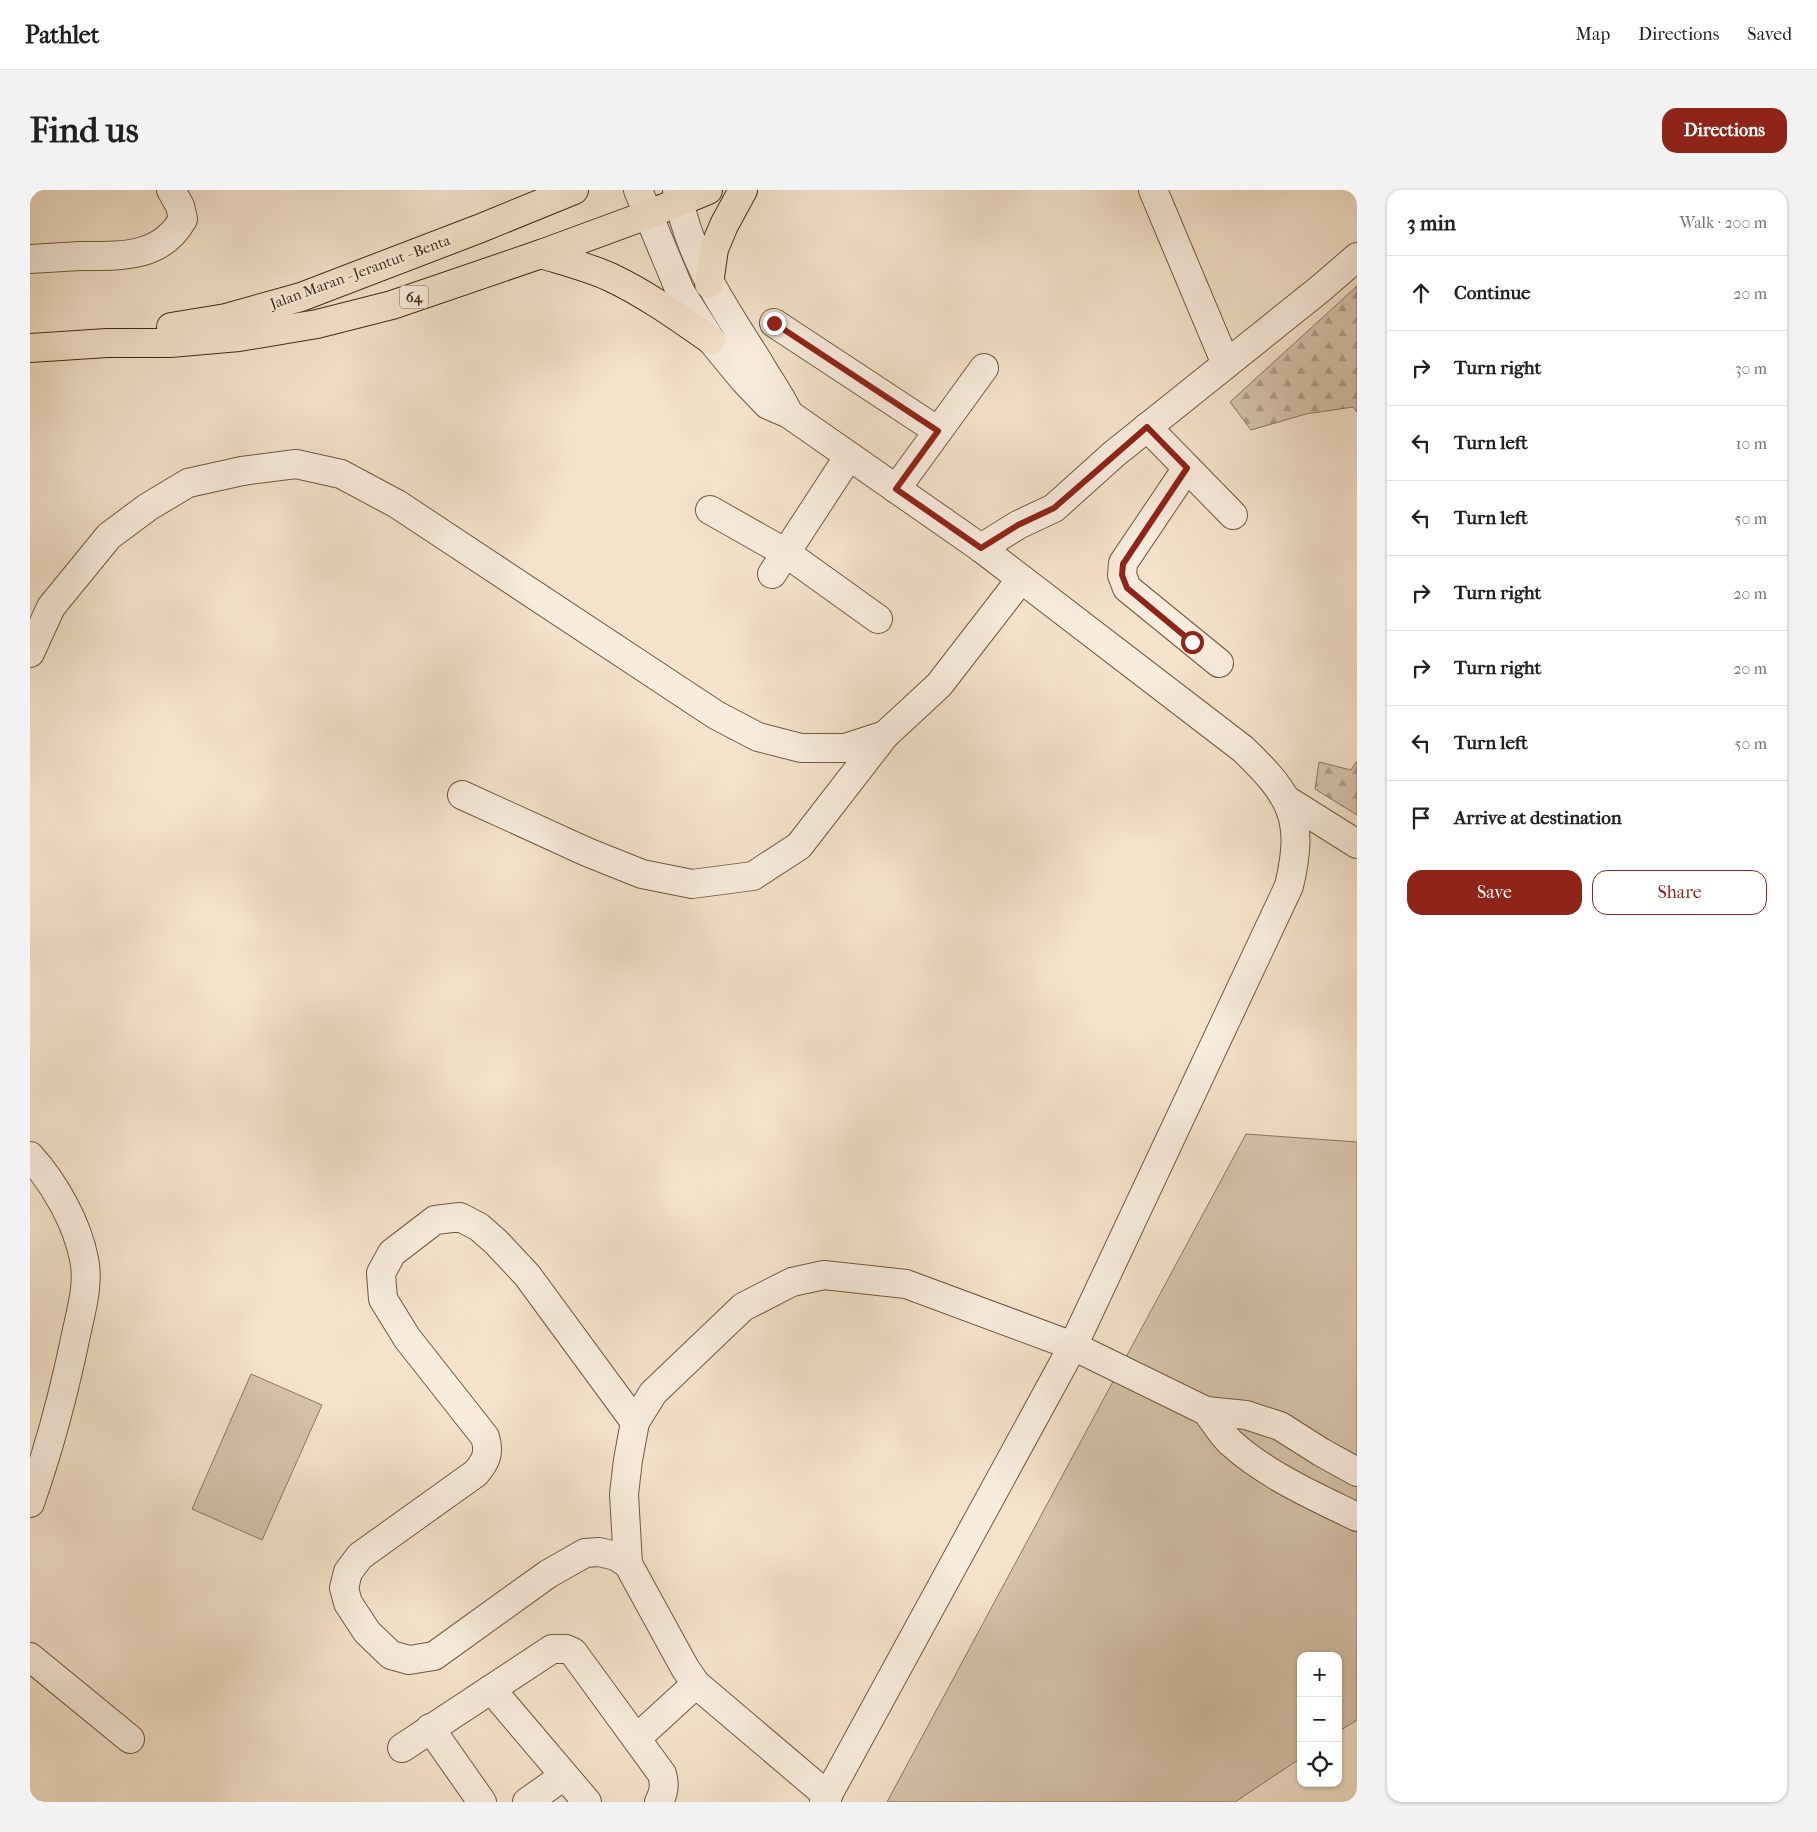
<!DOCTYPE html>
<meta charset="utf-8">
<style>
body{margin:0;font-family:"IM FELL French Canon",serif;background:#f2f2f2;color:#202124}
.controls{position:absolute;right:15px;bottom:15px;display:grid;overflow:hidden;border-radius:10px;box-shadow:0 1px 4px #0004}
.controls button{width:45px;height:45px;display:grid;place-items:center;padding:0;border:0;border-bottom:1px solid #e0e0e0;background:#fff;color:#202124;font:25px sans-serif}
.stop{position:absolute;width:15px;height:15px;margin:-11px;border:4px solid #8f2418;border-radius:50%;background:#fff}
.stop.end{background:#8f2418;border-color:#fff;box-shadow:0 1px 5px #0008}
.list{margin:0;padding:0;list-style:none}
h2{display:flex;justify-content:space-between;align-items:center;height:65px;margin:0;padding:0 20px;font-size:21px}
h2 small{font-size:16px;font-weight:400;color:#757577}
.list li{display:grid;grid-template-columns:32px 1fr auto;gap:15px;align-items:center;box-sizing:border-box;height:75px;padding:0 20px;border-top:1px solid #e0e0e0}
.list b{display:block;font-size:19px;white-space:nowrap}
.list em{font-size:16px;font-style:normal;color:#757577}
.actions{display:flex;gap:10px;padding:15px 20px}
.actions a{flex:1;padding:11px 0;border:1px solid #8f2418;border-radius:15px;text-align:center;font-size:18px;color:#8f2418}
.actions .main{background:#8f2418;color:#fff}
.icon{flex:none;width:28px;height:28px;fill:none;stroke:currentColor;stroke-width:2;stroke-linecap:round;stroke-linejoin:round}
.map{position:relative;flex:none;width:1327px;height:1612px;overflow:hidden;border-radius:15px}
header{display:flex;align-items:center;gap:30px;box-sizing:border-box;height:70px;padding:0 25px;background:#fff;border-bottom:1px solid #e0e0e0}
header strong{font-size:24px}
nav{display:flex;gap:28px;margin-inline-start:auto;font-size:18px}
.intro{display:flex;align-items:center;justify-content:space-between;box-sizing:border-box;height:120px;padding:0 30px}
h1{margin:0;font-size:35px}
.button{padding:12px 22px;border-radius:15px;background:#8f2418;color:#fff;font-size:18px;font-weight:700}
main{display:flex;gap:30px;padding:0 30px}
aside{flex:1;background:#fff;border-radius:15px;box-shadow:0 1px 4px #0004}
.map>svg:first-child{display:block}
</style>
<header>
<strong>Pathlet</strong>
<nav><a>Map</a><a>Directions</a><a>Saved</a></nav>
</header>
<div class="intro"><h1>Find us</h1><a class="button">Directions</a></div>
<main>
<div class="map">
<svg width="1327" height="1612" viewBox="0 0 1327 1612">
<defs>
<pattern id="forest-firs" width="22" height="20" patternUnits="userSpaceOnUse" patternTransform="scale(1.25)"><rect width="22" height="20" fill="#d6c3aa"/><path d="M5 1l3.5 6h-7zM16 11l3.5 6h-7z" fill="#af9f89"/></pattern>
</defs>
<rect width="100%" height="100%" fill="#f4e2ca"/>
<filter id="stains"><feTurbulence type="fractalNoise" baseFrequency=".004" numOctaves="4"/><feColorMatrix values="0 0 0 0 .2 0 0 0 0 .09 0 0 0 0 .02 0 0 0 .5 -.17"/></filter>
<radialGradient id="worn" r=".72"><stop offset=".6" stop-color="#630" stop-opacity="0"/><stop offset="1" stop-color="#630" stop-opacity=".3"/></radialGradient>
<g fill="#d6c3aa" stroke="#8d775d">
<polygon points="1216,944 1327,952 1327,1530 1308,1542 1308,1466 1271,1466 1271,1568 1205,1612 857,1612"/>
<polygon points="221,1184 292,1215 232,1350 162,1319"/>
</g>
<g fill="url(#forest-firs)" stroke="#8d775d">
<polygon points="1327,96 1327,222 1323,217 1276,224 1221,240 1200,212"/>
<polygon points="1327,571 1327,625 1285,599 1289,572 1321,580"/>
</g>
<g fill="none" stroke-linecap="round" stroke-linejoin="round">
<defs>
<g id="minor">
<path d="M608,0L650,101L681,150L714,190L738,215L759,224L951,358L1213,559C1262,606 1275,629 1259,696L1043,1156L794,1612"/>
<path d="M647,0C659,67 692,115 728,171C738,189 748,202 757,220"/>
<polyline points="1123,0 1196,174"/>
<path d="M0,69C17,68 33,67 50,66C89,66 131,69 153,29L150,16L141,0"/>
<polyline points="744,133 908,241"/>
<polyline points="1117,237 1203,325"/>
<polyline points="1157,278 1093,373 1092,385 1097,398 1189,473"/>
<polyline points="866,299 954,178"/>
<polyline points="680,320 756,363 848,429"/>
<polyline points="951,358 988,335 1024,318 1084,264 1290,99 1327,67"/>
<polyline points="742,384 819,266"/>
<polyline points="0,463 21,417 79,346 118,317 158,293 212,281 266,274 311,284 367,314 686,525 728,547 771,558 815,558 855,545 909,495 991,389"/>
<polyline points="432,605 557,662 612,684 662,694 723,686 769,656 855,545"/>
<polyline points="1257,610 1327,654"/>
<path d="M0,966C25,994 47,1033 54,1069C59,1092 52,1118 47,1140C35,1199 20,1256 0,1313"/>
<path d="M1176,1221C1184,1231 1191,1243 1200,1252C1236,1285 1284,1306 1327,1327"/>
<path d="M605,1232L497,1085L466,1052L449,1037L430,1027L405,1030L362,1063L351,1083L353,1109L377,1148L455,1247C460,1263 456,1271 446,1283L330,1366L318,1382L314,1398L318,1413L337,1442L361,1465L379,1470L404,1466L518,1384L555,1363L569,1362L586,1366L598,1374L655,1478L666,1494L798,1606"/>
<polyline points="598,1374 594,1304 598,1270 605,1232 623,1203 713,1117 762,1092 794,1085 876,1094 1043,1156 1176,1221 1216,1225 1250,1236 1291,1262 1327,1282"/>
<polyline points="0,1467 100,1549"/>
<polyline points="461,1499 557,1612"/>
<polyline points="400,1538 452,1612"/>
<polyline points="607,1548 666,1494"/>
<path d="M372,1558L522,1459H536L543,1462L632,1584C635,1595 634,1602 629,1612"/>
<polyline points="497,1612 534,1586"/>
</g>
<g id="major">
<path d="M511,64C534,71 558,77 580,87C616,104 648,127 681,150"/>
<polyline points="679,94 684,59 694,35 713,0"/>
<polyline points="141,137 196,128 271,107 451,38 544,0"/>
<polyline points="0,158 77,153 140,153 209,147 287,134 362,115 511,64 617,25 678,0"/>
</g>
</defs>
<use href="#minor" stroke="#70593e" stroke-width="30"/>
<use href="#major" stroke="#442b10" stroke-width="30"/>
<use href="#minor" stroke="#f8ecdd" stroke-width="28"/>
<use href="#major" stroke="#f4e2ca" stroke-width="28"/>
</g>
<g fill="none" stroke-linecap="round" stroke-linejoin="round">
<polyline stroke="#8f2418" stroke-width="6" points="744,133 908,241 866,299 951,358 988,335 1024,318 1117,237 1157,278 1093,374 1092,385 1097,398 1162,452"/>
</g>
<g text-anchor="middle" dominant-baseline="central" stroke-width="4" stroke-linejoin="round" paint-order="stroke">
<rect fill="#f8ecdd" stroke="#7a654e" stroke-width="1" x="370" y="95.5" width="28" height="23" rx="4"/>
<g font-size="14" font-weight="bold" fill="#442b10">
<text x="384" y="107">64</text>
</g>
<g font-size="15" fill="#442b10" stroke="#f8ecdd">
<text transform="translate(330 82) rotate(-20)">Jalan Maran - Jerantut - Benta</text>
</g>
</g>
<rect width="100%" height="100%" filter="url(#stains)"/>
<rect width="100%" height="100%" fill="url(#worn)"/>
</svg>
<div class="controls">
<button>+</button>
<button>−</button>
<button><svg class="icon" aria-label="locate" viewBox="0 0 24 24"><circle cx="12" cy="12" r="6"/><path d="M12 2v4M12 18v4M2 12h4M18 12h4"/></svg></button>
</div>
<div class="stop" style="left:1162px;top:452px"></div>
<div class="stop end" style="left:744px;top:133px"></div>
</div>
<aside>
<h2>3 min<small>Walk · 200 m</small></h2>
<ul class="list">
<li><svg class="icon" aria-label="ahead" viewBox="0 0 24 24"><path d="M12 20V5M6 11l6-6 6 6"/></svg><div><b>Continue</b></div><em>20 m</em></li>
<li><svg class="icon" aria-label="right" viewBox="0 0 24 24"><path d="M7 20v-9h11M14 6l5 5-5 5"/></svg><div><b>Turn right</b></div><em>30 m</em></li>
<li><svg class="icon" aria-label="left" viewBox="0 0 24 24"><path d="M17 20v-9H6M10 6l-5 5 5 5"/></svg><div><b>Turn left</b></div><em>10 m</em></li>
<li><svg class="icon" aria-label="left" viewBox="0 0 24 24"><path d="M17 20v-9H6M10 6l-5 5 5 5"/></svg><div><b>Turn left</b></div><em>50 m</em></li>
<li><svg class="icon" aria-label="right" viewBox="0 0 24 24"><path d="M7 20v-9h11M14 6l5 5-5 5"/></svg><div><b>Turn right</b></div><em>20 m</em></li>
<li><svg class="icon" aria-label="right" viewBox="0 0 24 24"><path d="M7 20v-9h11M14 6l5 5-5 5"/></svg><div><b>Turn right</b></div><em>20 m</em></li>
<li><svg class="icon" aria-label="left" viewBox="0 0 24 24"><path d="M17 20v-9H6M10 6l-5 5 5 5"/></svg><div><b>Turn left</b></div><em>50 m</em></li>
<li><svg class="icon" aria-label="arrive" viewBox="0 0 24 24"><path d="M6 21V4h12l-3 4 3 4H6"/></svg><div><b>Arrive at destination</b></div></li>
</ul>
<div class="actions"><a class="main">Save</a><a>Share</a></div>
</aside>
</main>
